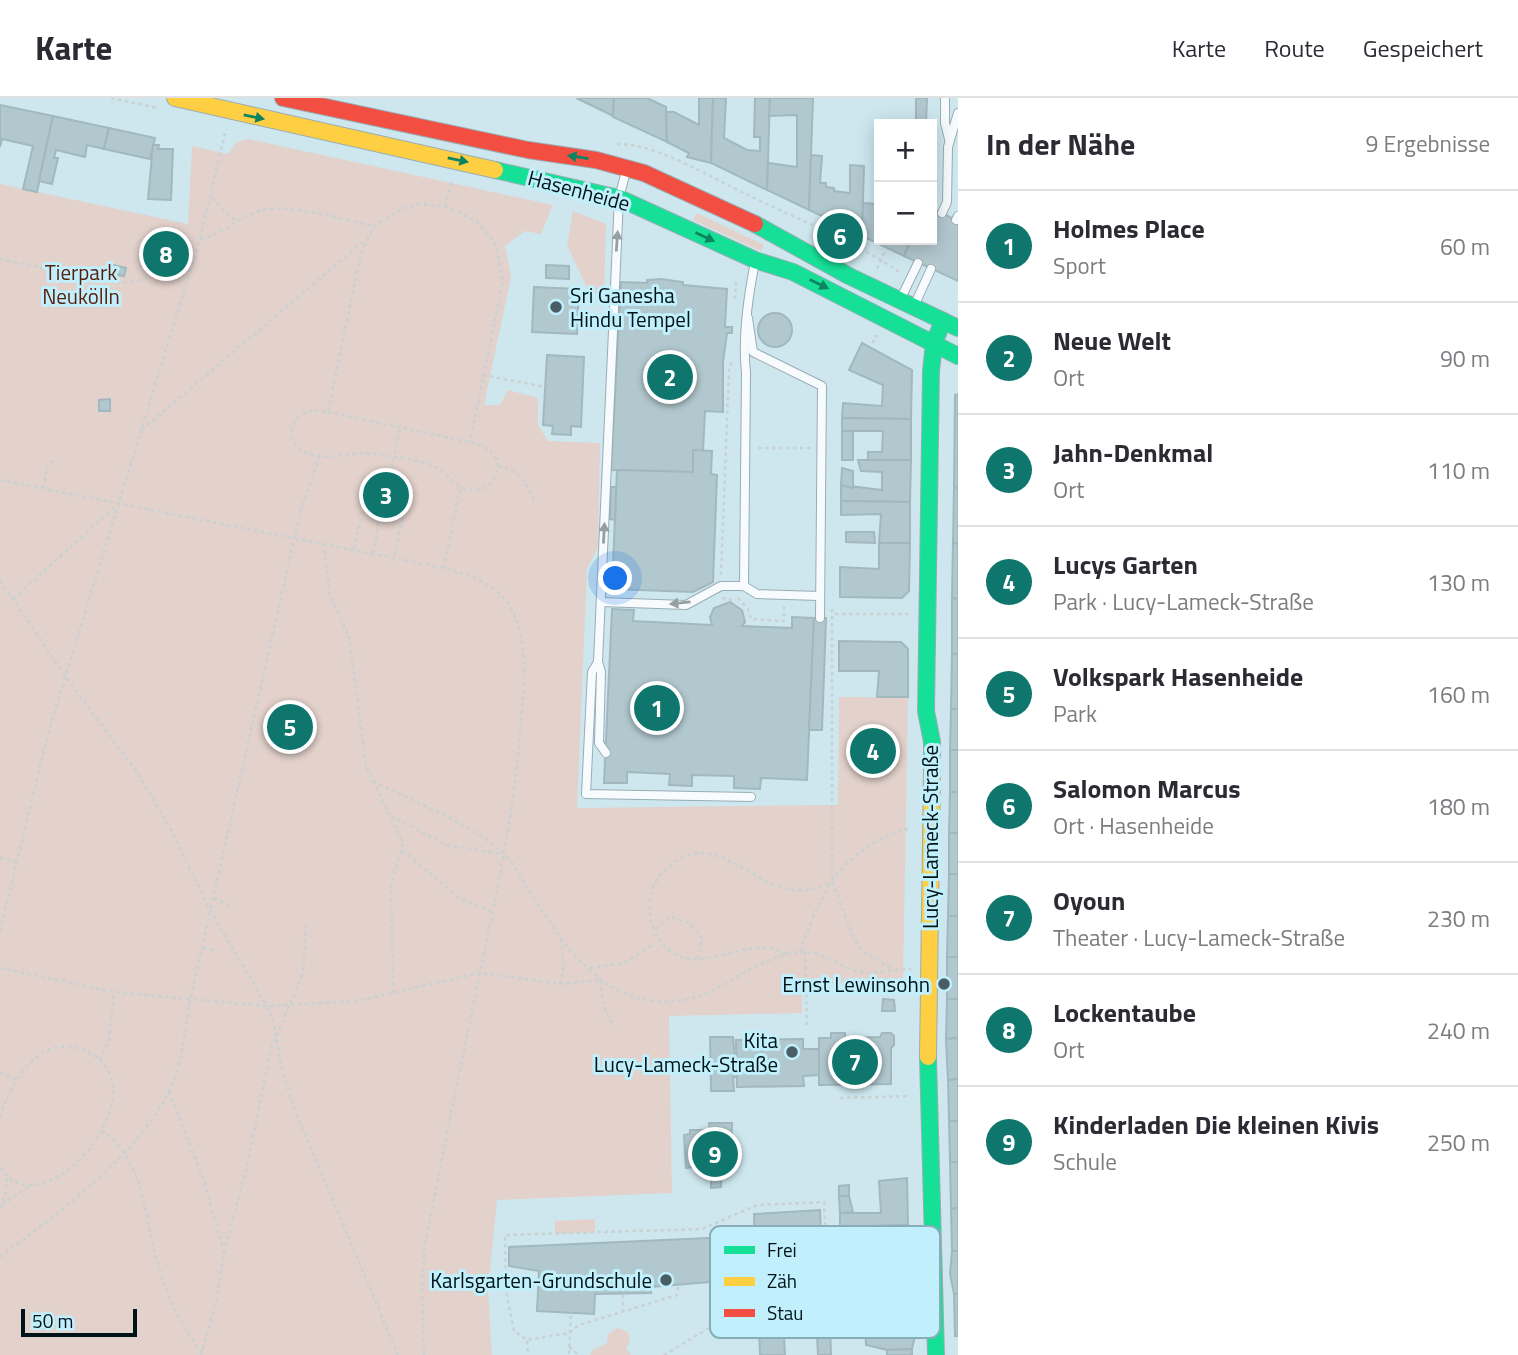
<!DOCTYPE html>
<html lang="de">
<meta charset="utf-8">
<style>
body{margin:0;font-family:"Titillium Web",sans-serif;background:#f7f7f7;color:#2b2b33}
.controls{position:absolute;right:21px;top:21px;display:grid;overflow:hidden;border-radius:0px;box-shadow:0 4px 18px #0003}
.controls button{width:63px;height:63px;display:grid;place-items:center;padding:0;border:0;border-bottom:2px solid #e1e1e2;background:#fff;color:#2b2b33;font:35px sans-serif}
.scale{position:absolute;left:21px;bottom:18px;width:116px;box-sizing:border-box;padding-left:7px;border:4px solid #001319;border-top:0;font-size:19px;line-height:24px;white-space:nowrap;color:#001319;-webkit-text-stroke:5px #c1effc;paint-order:stroke}
.you{position:absolute;left:616px;top:481px;width:24px;height:24px;margin:-18px;border:5px solid #fff;border-radius:50%;background:#1a73e8;box-shadow:0 0 0 10px #1a73e833}
.badge{display:grid;place-items:center;width:46px;height:46px;border-radius:50%;background:#0f766e;color:#fff;font-size:23px;font-weight:700}
.pin{position:absolute;translate:-50% -50%;border:4px solid #fff;box-shadow:0 2px 7px #0006}
.list{margin:0;padding:0;list-style:none}
h2{display:flex;justify-content:space-between;align-items:center;height:91px;margin:0;padding:0 28px;font-size:30px}
h2 small{font-size:23px;font-weight:400;color:#7c7c81}
.list li{display:grid;grid-template-columns:46px 1fr auto;gap:21px;align-items:center;box-sizing:border-box;height:112px;padding:0 28px;border-top:2px solid #e1e1e2}
.list b{display:block;font-size:26px;white-space:nowrap}
.list p{margin:0;font-size:23px;white-space:nowrap;color:#7c7c81}
.list em{font-size:23px;font-style:normal;color:#7c7c81}
.map{position:relative;flex:none;width:958px;height:1257px;overflow:hidden}
header{display:flex;align-items:center;gap:42px;box-sizing:border-box;height:98px;padding:0 35px;background:#fff;border-bottom:2px solid #e1e1e2}
header strong{font-size:33px}
nav{display:flex;gap:38px;margin-inline-start:auto;font-size:24px}
main{display:flex}
aside{flex:1;background:#fff}
.map>svg:first-child{display:block}
</style>
<header>
<strong>Karte</strong>
<nav><a>Karte</a><a>Route</a><a>Gespeichert</a></nav>
</header>
<main>
<div class="map">
<svg width="958" height="1257" viewBox="0 0 958 1257">
<rect width="100%" height="100%" fill="#cee7ef"/>
<g fill="#e3d1cb">
<polygon points="248,41 553,107 541,136 525,133 505,148 511,179 484,307 500,307 508,292 538,300 538,327 548,343 600,345 598,449 587,471 577,710 838,707 839,599 908,599 903,885 802,886 802,915 669,918 672,1095 497,1102 488,1193 492,1257 0,1257 0,86 188,126 192,48 228,56 237,44"/>
<polygon points="573,113 606,126 604,199 589,194 567,147"/>
<polygon points="697,115 764,147 761,153 693,122"/>
<polygon points="595,1121 595,1134 555,1136 555,1123"/>
<polygon points="618,1230 628,1234 630,1242 626,1251 631,1257 590,1257 593,1252 607,1245 608,1236"/>
</g>
<g fill="#b2c8cf" stroke="#a1b8bf" stroke-width="2">
<polygon points="576,0 614,0 613,18 595,9"/>
<polygon points="614,0 647,0 666,9 667,44 613,19"/>
<polygon points="699,0 713,0 711,65 687,59 689,55 667,44 666,14 674,14 699,27"/>
<polygon points="713,0 726,0 724,40 747,52 760,53 760,39 754,39 755,0 770,0 767,92 711,65"/>
<polygon points="770,0 813,0 809,112 767,92 768,65 797,69 797,17 769,18"/>
<polygon points="916,0 927,0 926,26 916,26"/>
<polygon points="0,7 53,18 37,94 23,91 33,48 2,41 0,49"/>
<polygon points="53,18 109,30 104,51 87,47 85,59 56,52 54,60 58,60 52,86 39,83"/>
<polygon points="109,30 155,40 150,61 104,51"/>
<polygon points="153,47 159,47 158,51 173,51 171,102 148,101"/>
<polygon points="811,57 822,58 820,85 826,85 826,89 834,90 834,93 850,95 850,67 864,68 862,138 809,112"/>
<polygon points="863,105 877,106 879,142 911,142 904,158 862,138"/>
<polygon points="932,110 958,123 958,183 904,158 911,142 932,142"/>
<polygon points="166,149 173,158 165,163 159,153"/>
<polygon points="109,166 126,170 124,178 107,175"/>
<polygon points="546,167 569,168 569,181 546,180"/>
<polygon points="661,181 683,184 683,187 727,191 725,229 732,229 732,235 727,235 723,264 723,314 705,313 703,353 693,352 693,374 611,372 621,184 647,185 647,182"/>
<polygon points="534,189 579,191 577,236 532,234"/>
<circle cx="775" cy="232" r="17"/>
<polygon points="862,245 912,272 911,321 842,320 843,305 882,308 883,287 849,272"/>
<polygon points="547,257 584,259 581,329 571,328 571,337 552,336 553,328 543,327"/>
<polygon points="958,296 958,390 954,390 955,297"/>
<polygon points="110,301 110,313 99,313 99,302"/>
<polygon points="842,320 911,321 911,362 868,362 868,354 882,354 883,333 842,333"/>
<rect x="842" y="333" width="11" height="29"/>
<polygon points="693,352 712,353 711,376 717,377 713,484 693,494 612,491 617,372 693,374"/>
<polygon points="858,362 911,362 910,404 841,403 841,387 882,392 882,374 861,373"/>
<polygon points="842,370 853,373 853,390 841,387"/>
<polygon points="611,389 616,389 615,422 610,421"/>
<polygon points="954,390 958,390 958,446 953,445"/>
<polygon points="841,403 910,404 910,445 879,445 881,416 841,417"/>
<polygon points="846,434 874,434 875,445 846,444"/>
<polygon points="879,445 910,445 909,493 902,500 840,499 840,469 879,471"/>
<polygon points="953,445 958,446 958,501 952,500"/>
<polygon points="952,500 958,501 958,556 952,556"/>
<polygon points="730,504 742,512 745,524 742,528 792,530 792,519 814,520 807,682 761,680 760,691 734,690 734,678 692,677 692,688 669,687 670,676 627,674 627,685 604,685 612,511 634,512 633,523 712,527 710,519 714,510"/>
<polygon points="814,520 826,520 822,632 809,632"/>
<polygon points="839,543 901,544 908,551 908,599 877,599 879,573 839,573"/>
<polygon points="952,556 958,556 958,611 951,611"/>
<polygon points="951,611 958,611 958,652 950,652"/>
<rect x="950" y="652" width="8" height="42"/>
<polygon points="950,694 958,694 958,735 949,735"/>
<rect x="949" y="735" width="9" height="41"/>
<polygon points="949,776 958,776 958,818 948,818"/>
<polygon points="948,818 958,818 958,859 947,859"/>
<rect x="947" y="859" width="11" height="42"/>
<polygon points="883,901 894,902 895,913 882,913"/>
<polygon points="947,901 958,901 958,940 946,941"/>
<polygon points="831,935 845,935 845,940 880,939 882,935 891,935 894,938 894,947 891,950 891,986 819,987 819,940 831,940"/>
<polygon points="710,939 733,939 737,979 733,979 734,993 711,993"/>
<polygon points="958,940 958,981 948,982 946,941"/>
<polygon points="803,941 803,951 819,951 819,977 803,978 804,988 737,989 736,942"/>
<polygon points="958,981 958,1023 949,1023 948,982"/>
<polygon points="949,1023 958,1023 958,1064 950,1064"/>
<polygon points="709,1025 732,1025 731,1063 710,1063 710,1051 694,1051 694,1069 686,1070 684,1037 690,1036 690,1032 710,1032"/>
<polygon points="950,1064 958,1064 958,1110 951,1111"/>
<polygon points="711,1078 721,1078 721,1089 711,1090"/>
<polygon points="907,1080 908,1127 840,1129 840,1115 881,1115 879,1083"/>
<polygon points="849,1087 849,1098 839,1098 839,1088"/>
<polygon points="839,1098 849,1098 853,1114 840,1115"/>
<polygon points="958,1110 958,1153 952,1153 951,1111"/>
<polygon points="820,1112 821,1140 779,1141 782,1184 789,1184 789,1206 782,1206 785,1257 760,1257 757,1180 651,1189 651,1195 595,1196 594,1216 537,1213 539,1173 509,1168 509,1149 752,1138 752,1146 755,1145 754,1116"/>
<polygon points="908,1127 909,1169 876,1170 876,1155 870,1154 870,1143 848,1144 848,1147 841,1144 840,1129"/>
<polygon points="952,1153 958,1153 958,1196 954,1196 950,1176"/>
<polygon points="815,1196 829,1196 831,1257 818,1257"/>
<polygon points="954,1196 958,1196 958,1238 955,1238"/>
<polygon points="912,1211 915,1238 912,1251 887,1252 866,1247 865,1220 869,1220 869,1212"/>
<polygon points="912,1251 912,1257 887,1257 887,1252"/>
</g>
<g fill="none" stroke-linecap="round" stroke-linejoin="round">
<defs>
<g id="lane">
<polyline points="945,0 945,25 949,41"/>
<polyline points="626,73 619,100 598,564 592,574 586,696 751,699"/>
<polyline points="942,115 947,104 948,49 958,15"/>
<polyline points="956,122 958,118"/>
<polyline points="901,200 918,165"/>
<polyline points="915,206 931,171"/>
<polyline points="748,220 753,254 822,288 820,520"/>
<path d="M744,488L746,275C742,238 748,199 755,164"/>
<polyline points="601,504 686,507 721,488 744,488 757,496 820,498"/>
<polyline points="598,564 601,574 599,645 606,655"/>
</g>
<g id="fast">
<polyline points="495,72 619,100 755,162 793,174 958,258"/>
<polyline points="755,126 849,178 958,230"/>
<polyline points="932,671 932,644 926,613 931,273 934,245 943,223"/>
<polyline points="928,959 936,1257"/>
</g>
<g id="slow">
<polyline points="175,0 495,72"/>
<polyline points="928,959 932,671"/>
</g>
<polyline id="jam" points="283,0 528,52 596,62 644,75 755,126"/>
</defs>
<use href="#lane" stroke="#98adb4" stroke-width="10"/>
<use href="#fast" stroke="#98adb4" stroke-width="18"/>
<use href="#slow" stroke="#98adb4" stroke-width="18"/>
<use href="#jam" stroke="#98adb4" stroke-width="18"/>
<g stroke="#cad1d3" stroke-width="2.5" stroke-dasharray="3.5 3.5" stroke-linecap="butt">
<polyline points="111,0 158,10"/>
<path d="M617,46C657,45 713,81 750,98C801,123 855,143 902,176"/>
<polyline points="212,100 236,124"/>
<polyline points="445,108 452,81"/>
<path d="M200,141C222,137 238,119 259,113C288,104 343,122 374,128L402,111L419,106L445,108L477,123L496,147L503,183L470,344"/>
<polyline points="0,161 116,185 138,183 194,156"/>
<polyline points="877,171 884,155"/>
<polyline points="735,201 736,180"/>
<polyline points="873,245 875,238 878,239"/>
<polyline points="483,277 545,289"/>
<path d="M328,314L483,347L497,361C499,375 492,392 475,392C456,393 450,375 434,368C418,361 393,359 376,356C347,351 309,373 292,340C291,317 307,309 328,314L361,155L374,128"/>
<polyline points="142,332 363,144"/>
<polyline points="758,350 811,350"/>
<path d="M498,368C519,372 526,383 534,402"/>
<path d="M0,382L444,470C476,479 506,489 517,524C527,555 524,592 521,624C515,710 497,791 480,875C461,965 443,1056 425,1146L422,1186L424,1257"/>
<polyline points="389,383 400,330"/>
<polyline points="43,390 48,365 53,363 54,359"/>
<polyline points="324,445 330,498 349,538 366,668 403,746 391,786 393,895"/>
<polyline points="354,451 366,393 371,393 382,383 396,386 402,400 407,401 394,459"/>
<path d="M373,455C379,433 377,413 383,392"/>
<polyline points="444,470 460,390"/>
<polyline points="721,477 729,273 733,260"/>
<polyline points="0,482 65,578 137,674 169,728 211,814 267,908 274,926 281,969 293,1007 398,1257"/>
<polyline points="722,500 731,502 732,498"/>
<polyline points="738,500 748,511 751,521 784,523 784,508"/>
<polyline points="13,501 116,408"/>
<polyline points="832,511 832,783 853,839 863,854 893,871"/>
<polyline points="835,516 908,516"/>
<path d="M373,683C416,705 467,723 503,755C513,763 520,778 527,790C557,835 589,892 648,902C714,913 743,861 798,854C821,851 840,871 863,874C879,875 895,871 911,871"/>
<polyline points="391,718 446,747 502,756"/>
<polyline points="403,752 459,800 493,814"/>
<polyline points="0,760 17,764"/>
<polyline points="214,800 229,807"/>
<polyline points="655,831 671,819 690,825 702,840 698,861"/>
<polyline points="0,833 49,632 200,141 226,31"/>
<polyline points="203,850 217,853"/>
<path d="M800,853C807,832 820,802 832,783C846,761 883,735 908,731"/>
<polyline points="805,854 807,927"/>
<path d="M786,856C749,832 694,887 661,844C650,830 647,809 652,792C655,782 663,774 671,767C725,722 767,822 832,783"/>
<polyline points="0,870 114,894 267,908 356,903 480,875 560,886 601,882"/>
<polyline points="590,870 624,865 654,846"/>
<path d="M601,882C602,901 603,915 616,929"/>
<polyline points="560,886 564,868 561,841"/>
<polyline points="100,962 109,942 114,894"/>
<polyline points="0,975 17,982"/>
<polyline points="169,993 205,1086 224,1155 216,1204 201,1257"/>
<polyline points="840,1000 908,998"/>
<path d="M0,1019C8,995 21,967 44,954C59,946 75,947 90,955C163,992 43,1138 0,1069"/>
<path d="M102,1032C144,1064 143,1109 155,1156C164,1191 180,1230 205,1257"/>
<polyline points="2,1107 28,1089"/>
<polyline points="0,1110 5,1099 7,1080"/>
<polyline points="224,1155 246,1072 271,951 303,875 306,827"/>
<path d="M0,1159C57,1116 140,1056 170,991C182,964 185,932 190,903L300,415L319,359"/>
<polyline points="678,1189 677,1197 579,1227 569,1235 527,1242 514,1233 506,1193 505,1137 702,1131 757,1107 824,1104 826,1146 803,1150"/>
<polyline points="623,1197 623,1214"/>
<polyline points="527,1243 528,1257"/>
<polyline points="569,1249 579,1257"/>
<polyline points="569,1256 571,1215"/>
<polyline points="664,1257 719,1224 731,1184"/>
</g>
<use href="#lane" stroke="#f8fbfd" stroke-width="8"/>
<use href="#fast" stroke="#16e098" stroke-width="16"/>
<use href="#slow" stroke="#ffcf43" stroke-width="16"/>
<use href="#jam" stroke="#f24e42" stroke-width="16"/>
</g>
<defs><path id="oneway-solid" d="M-6-.8H1V-3.2L6.5 0L1 3.2V.8H-6Z" transform="scale(1.75)"/></defs>
<g fill="#0c845f">
<use href="#oneway-solid" transform="translate(254 19) rotate(12)"/>
<use href="#oneway-solid" transform="translate(578 59) rotate(-171)"/>
<use href="#oneway-solid" transform="translate(458 62) rotate(12)"/>
<use href="#oneway-solid" transform="translate(705 139) rotate(25)"/>
<use href="#oneway-solid" transform="translate(819 186) rotate(26)"/>
</g>
<g fill="#959ea2">
<use href="#oneway-solid" transform="translate(617 143) rotate(-86)"/>
<use href="#oneway-solid" transform="translate(604 435) rotate(-87)"/>
<use href="#oneway-solid" transform="translate(680 505) rotate(174)"/>
</g>
<g fill="#485d64" stroke="#c1effc" stroke-width="2.5">
<circle cx="556" cy="209" r="7"/>
<circle cx="944" cy="886" r="7"/>
<circle cx="792" cy="954" r="7"/>
<circle cx="666" cy="1182" r="7"/>
</g>
<g text-anchor="middle" dominant-baseline="central" stroke-width="6" stroke-linejoin="round" paint-order="stroke">
<g font-size="21" fill="#001319" stroke="#c1effc">
<text transform="translate(579 92) rotate(15)">Hasenheide</text>
<text transform="translate(930 739) rotate(-90)">Lucy-Lameck-Straße</text>
</g>
<g font-size="21" fill="#5a1f0c" stroke="#c1effc">
<text x="81" y="174">Tierpark<tspan x="81" dy="24">Neukölln</tspan></text>
</g>
<g font-size="21" fill="#001319" stroke="#c1effc" text-anchor="end">
<text x="570" y="197" text-anchor="start">Sri Ganesha<tspan x="570" dy="24">Hindu Tempel</tspan></text>
<text x="930" y="886">Ernst Lewinsohn</text>
<text x="778" y="942">Kita<tspan x="778" dy="24">Lucy-Lameck-Straße</tspan></text>
<text x="652" y="1182">Karlsgarten-Grundschule</text>
</g>
</g>
<rect x="710" y="1128" width="230" height="112" rx="10" fill="#c1effc" stroke="#87adb8" stroke-width="2"/>
<rect x="724" y="1148" width="31" height="8" fill="#16e098"/>
<rect x="724" y="1179" width="31" height="9" fill="#ffcf43"/>
<rect x="724" y="1211" width="31" height="8" fill="#f24e42"/>
<g font-size="19" fill="#001319">
<text x="767" y="1159">Frei</text>
<text x="767" y="1190">Zäh</text>
<text x="767" y="1222">Stau</text>
</g>
</svg>
<div class="controls">
<button>+</button>
<button>−</button>
</div>
<div class="scale">50 m</div>
<div class="you"></div>
<div class="pin badge" style="left:657px;top:610px">1</div>
<div class="pin badge" style="left:670px;top:279px">2</div>
<div class="pin badge" style="left:386px;top:397px">3</div>
<div class="pin badge" style="left:873px;top:653px">4</div>
<div class="pin badge" style="left:290px;top:629px">5</div>
<div class="pin badge" style="left:840px;top:138px">6</div>
<div class="pin badge" style="left:855px;top:964px">7</div>
<div class="pin badge" style="left:166px;top:156px">8</div>
<div class="pin badge" style="left:715px;top:1056px">9</div>
</div>
<aside>
<h2>In der Nähe<small>9 Ergebnisse</small></h2>
<ul class="list">
<li><span class="badge">1</span><div><b>Holmes Place</b><p>Sport</p></div><em>60 m</em></li>
<li><span class="badge">2</span><div><b>Neue Welt</b><p>Ort</p></div><em>90 m</em></li>
<li><span class="badge">3</span><div><b>Jahn-Denkmal</b><p>Ort</p></div><em>110 m</em></li>
<li><span class="badge">4</span><div><b>Lucys Garten</b><p>Park · Lucy-Lameck-Straße</p></div><em>130 m</em></li>
<li><span class="badge">5</span><div><b>Volkspark Hasenheide</b><p>Park</p></div><em>160 m</em></li>
<li><span class="badge">6</span><div><b>Salomon Marcus</b><p>Ort · Hasenheide</p></div><em>180 m</em></li>
<li><span class="badge">7</span><div><b>Oyoun</b><p>Theater · Lucy-Lameck-Straße</p></div><em>230 m</em></li>
<li><span class="badge">8</span><div><b>Lockentaube</b><p>Ort</p></div><em>240 m</em></li>
<li><span class="badge">9</span><div><b>Kinderladen Die kleinen Kivis</b><p>Schule</p></div><em>250 m</em></li>
</ul>
</aside>
</main>
